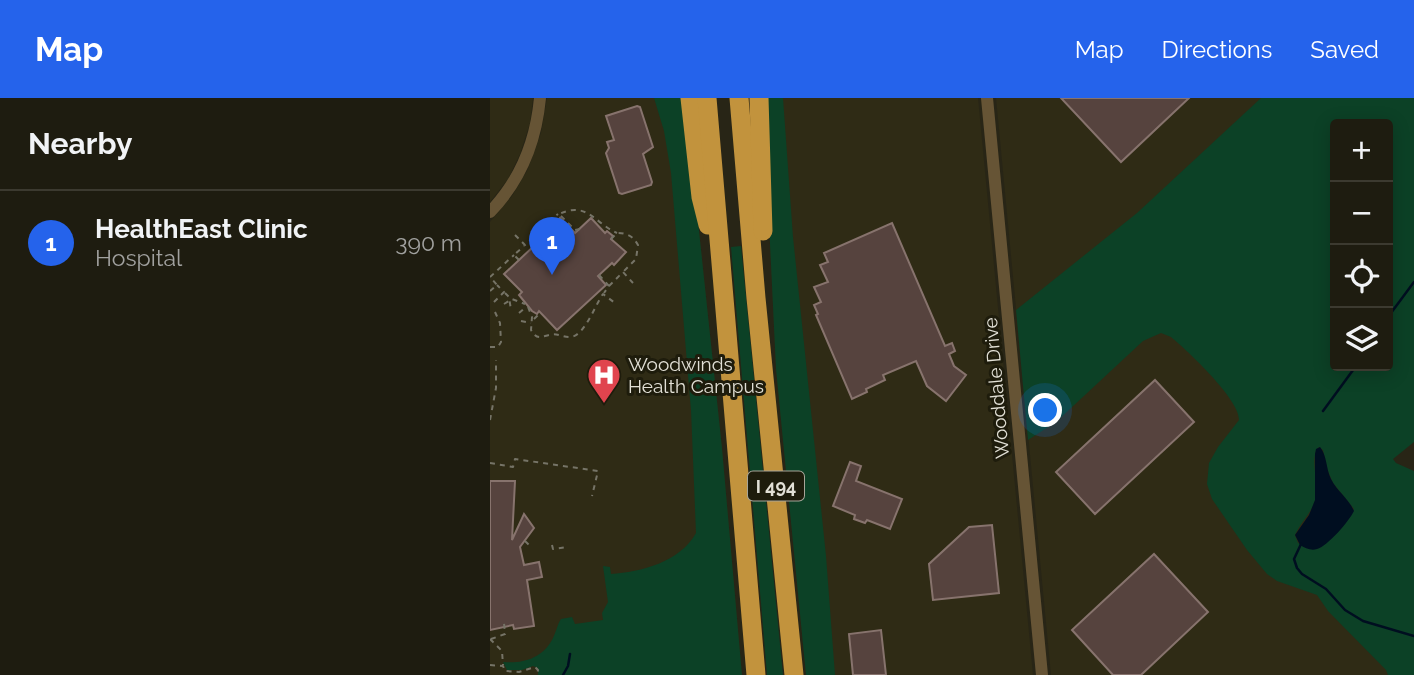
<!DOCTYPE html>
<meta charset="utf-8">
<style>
body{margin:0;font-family:Raleway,sans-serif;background:#2b291e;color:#f1f3f6}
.controls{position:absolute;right:21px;top:21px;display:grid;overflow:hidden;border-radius:7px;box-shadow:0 4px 18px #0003}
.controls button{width:63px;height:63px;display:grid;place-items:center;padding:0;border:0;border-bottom:2px solid #3c3a30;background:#1e1c10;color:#f1f3f6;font:35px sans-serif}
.you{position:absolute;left:556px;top:313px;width:24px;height:24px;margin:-18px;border:5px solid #fff;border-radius:50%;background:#1a73e8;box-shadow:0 0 0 10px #1a73e833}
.badge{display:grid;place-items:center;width:46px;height:46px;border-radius:50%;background:#2563eb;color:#fff;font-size:23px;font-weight:700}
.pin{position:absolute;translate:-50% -58px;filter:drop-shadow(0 2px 4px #0008)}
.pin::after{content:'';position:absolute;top:37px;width:24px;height:21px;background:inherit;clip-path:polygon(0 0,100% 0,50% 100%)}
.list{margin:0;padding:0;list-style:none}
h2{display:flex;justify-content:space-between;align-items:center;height:91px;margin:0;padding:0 28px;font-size:30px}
h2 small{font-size:23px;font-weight:400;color:#a1a19f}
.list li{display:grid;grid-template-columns:46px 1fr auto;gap:21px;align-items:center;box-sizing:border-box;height:105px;padding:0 28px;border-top:2px solid #3c3a30}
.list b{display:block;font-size:26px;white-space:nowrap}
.list p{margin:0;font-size:23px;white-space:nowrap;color:#a1a19f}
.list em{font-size:23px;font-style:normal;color:#a1a19f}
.icon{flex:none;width:38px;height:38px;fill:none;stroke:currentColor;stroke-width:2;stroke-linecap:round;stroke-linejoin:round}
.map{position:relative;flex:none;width:924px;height:577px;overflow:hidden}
header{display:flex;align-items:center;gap:42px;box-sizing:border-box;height:98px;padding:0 35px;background:#2563eb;color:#fff}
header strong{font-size:33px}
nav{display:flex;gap:38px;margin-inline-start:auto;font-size:24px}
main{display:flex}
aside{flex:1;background:#1e1c10}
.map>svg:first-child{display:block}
</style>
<header>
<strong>Map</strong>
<nav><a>Map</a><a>Directions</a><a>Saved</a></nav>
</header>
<main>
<aside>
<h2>Nearby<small></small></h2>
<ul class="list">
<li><span class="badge">1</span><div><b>HealthEast Clinic</b><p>Hospital</p></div><em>390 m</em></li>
</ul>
</aside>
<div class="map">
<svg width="924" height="577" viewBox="0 0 924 577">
<rect width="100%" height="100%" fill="#282516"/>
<g fill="#2f2b15" fill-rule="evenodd">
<polygon points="0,0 43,0 40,25 30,56 18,81 0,104"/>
<polygon points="57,0 195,0 232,350 252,577 0,577 0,124 22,98 37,73 51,35"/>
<polygon points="273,0 488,0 543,577 316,577 286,271"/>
<path d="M506,0H924V264L851,332L924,577H561ZM845,26H898V268H845Z"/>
</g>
<g fill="#0c4126" fill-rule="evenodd">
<path d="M164,0H195L232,350L252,577H48V570L43,568L32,572H17L13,564C33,566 52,560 62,542C66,535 67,527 71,521L82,519L85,526L113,522L112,515L118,504L113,468L120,469L121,476C151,474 190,464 206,435L201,312L181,75L174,33Z"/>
<polygon points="273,0 293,0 303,139 336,458 345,577 316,577 286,271"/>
<path d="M771,0H924V344L903,361L906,365L924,373V577H898L896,572L838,513L827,497L787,483L777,476L757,452L722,401L717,386L719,365L728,349L749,322C750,302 698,253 681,239L671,235L653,243L566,324L538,342L526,212L647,115ZM845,26H898V268H845ZM829,349L833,352L837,371L843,385L864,411L824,451L808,445L805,437C812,421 826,412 827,393C827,379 820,359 829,349Z"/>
<polygon points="251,148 293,577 277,577 241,149"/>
</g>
<path fill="#000e20" d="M830,349C837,357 836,371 841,381C847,393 859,401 864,413C859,423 838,448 827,451C821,453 815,450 810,447L805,437L819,417L825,402V356L826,351Z"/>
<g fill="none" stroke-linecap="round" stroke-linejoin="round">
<g stroke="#000e20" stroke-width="2.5">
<polyline points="898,219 924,184"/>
<polyline points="833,313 866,268"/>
<polyline points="811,446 804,461 807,470 812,476 836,491 855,512 873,523 924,538"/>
<polyline points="73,577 78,568 80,556"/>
</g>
</g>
<g fill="#56433e" stroke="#87736d" stroke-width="2">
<polygon points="571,0 699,0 631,64"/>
<polygon points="147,8 150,9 163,49 153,56 162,84 161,87 132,96 129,95 116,55 119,50 117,44 124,42 116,18"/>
<polygon points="70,120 85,135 101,120 115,135 117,133 123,138 121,141 136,154 124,167 122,165 108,178 116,187 67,232 49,213 47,216 42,213 29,197 32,194 14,176 45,147 45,141 51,142"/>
<polygon points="402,125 455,248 462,245 465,253 459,256 464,268 476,277 456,303 437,288 426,263 393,277 395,282 376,291 377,294 362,301 326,217 328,216 324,207 331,204 324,189 338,184 330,167 338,164 334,155"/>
<polygon points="665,282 704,324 605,416 566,374"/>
<polygon points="360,364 371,368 366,383 412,401 400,431 377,422 375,425 364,421 365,417 343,408"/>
<polygon points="0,383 25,383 22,442 34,416 44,430 30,449 34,467 49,464 52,479 37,482 44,528 24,531 23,527 0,532"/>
<polygon points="502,427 509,495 443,502 439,466 479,429"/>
<polygon points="664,456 718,514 651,577 623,577 582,532"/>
<polygon points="391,532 396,577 363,577 359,536"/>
</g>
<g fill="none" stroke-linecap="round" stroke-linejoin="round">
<g stroke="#767467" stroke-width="2" stroke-dasharray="5 5" stroke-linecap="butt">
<polyline points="65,124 62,121 68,116"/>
<path d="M90,131L85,132L69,116C98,103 104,125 127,135"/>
<polyline points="60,133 55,128 62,121"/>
<polyline points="25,137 35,147 48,135"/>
<polyline points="47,141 48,135 54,129"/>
<path d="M121,141L127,135C137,135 143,138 148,147L146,161L133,174"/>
<polyline points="29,162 24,157 34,148"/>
<polyline points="109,177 119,188 114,195"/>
<polyline points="0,179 24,157"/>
<polyline points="119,188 133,174 143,185"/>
<polyline points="0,193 7,187 1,180"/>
<polyline points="15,195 19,199 21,212"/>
<polyline points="4,204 14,194 7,187"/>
<polyline points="14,206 22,201 35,206"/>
<path d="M38,209L42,219L41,232C47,242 50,239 59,237C67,234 73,240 81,239C95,237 105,207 113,196L125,205"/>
<polyline points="29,215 35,210"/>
<polyline points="44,221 50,215"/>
<polyline points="31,223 41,225"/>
<polyline points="0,249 8,249 11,244 10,225 5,214"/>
<polyline points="0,322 6,290 6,262"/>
<polyline points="0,365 23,369 25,361 108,373 102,398"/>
<polyline points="35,443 41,449"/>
<polyline points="62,447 63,451 77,449"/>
<polyline points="0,541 12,553 13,567"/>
<polyline points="1,541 15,536 14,525"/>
<polyline points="0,567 13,568 15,573 29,574 45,569 48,572 47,577"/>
</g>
<g stroke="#665435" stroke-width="12">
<polyline points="497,0 552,577"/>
<path d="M0,114C31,82 46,43 50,0"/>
</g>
<g stroke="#c2933d" stroke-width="19">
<polyline points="200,0 211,99 218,127"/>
<polyline points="217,0 266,577"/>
<polyline points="249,0 266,200 304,577"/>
<polyline points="269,0 273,133"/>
</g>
</g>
<defs>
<symbol id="hospital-pin" viewBox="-11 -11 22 30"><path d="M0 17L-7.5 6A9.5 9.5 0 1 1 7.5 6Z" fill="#e0444e" stroke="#1e1c0c"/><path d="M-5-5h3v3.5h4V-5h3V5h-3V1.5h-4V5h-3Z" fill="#fff"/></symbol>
</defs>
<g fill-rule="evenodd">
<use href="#hospital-pin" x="95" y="258" width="38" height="52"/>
</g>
<g text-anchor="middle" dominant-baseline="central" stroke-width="6" stroke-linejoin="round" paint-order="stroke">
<rect fill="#1e1c0c" stroke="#a7a599" stroke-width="2" x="258" y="373.5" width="56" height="29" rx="5"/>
<g font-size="18" font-weight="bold" fill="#e2e0d6">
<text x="286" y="388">I 494</text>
</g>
<g font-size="19" fill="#e2e0d6" stroke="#1e1c0c" text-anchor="start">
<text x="138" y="266">Woodwinds<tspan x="138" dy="22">Health Campus</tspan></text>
</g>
<g font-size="19" fill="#e2e0d6" stroke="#1e1c0c">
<text transform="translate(506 290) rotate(-95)">Wooddale Drive</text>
</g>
</g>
</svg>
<div class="controls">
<button>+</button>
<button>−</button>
<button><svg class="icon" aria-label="locate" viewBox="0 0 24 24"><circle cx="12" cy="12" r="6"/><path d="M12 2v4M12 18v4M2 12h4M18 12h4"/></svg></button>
<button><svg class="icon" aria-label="layers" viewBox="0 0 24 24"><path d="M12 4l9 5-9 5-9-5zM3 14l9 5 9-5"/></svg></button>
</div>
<div class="you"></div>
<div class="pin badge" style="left:62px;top:177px">1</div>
</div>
</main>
